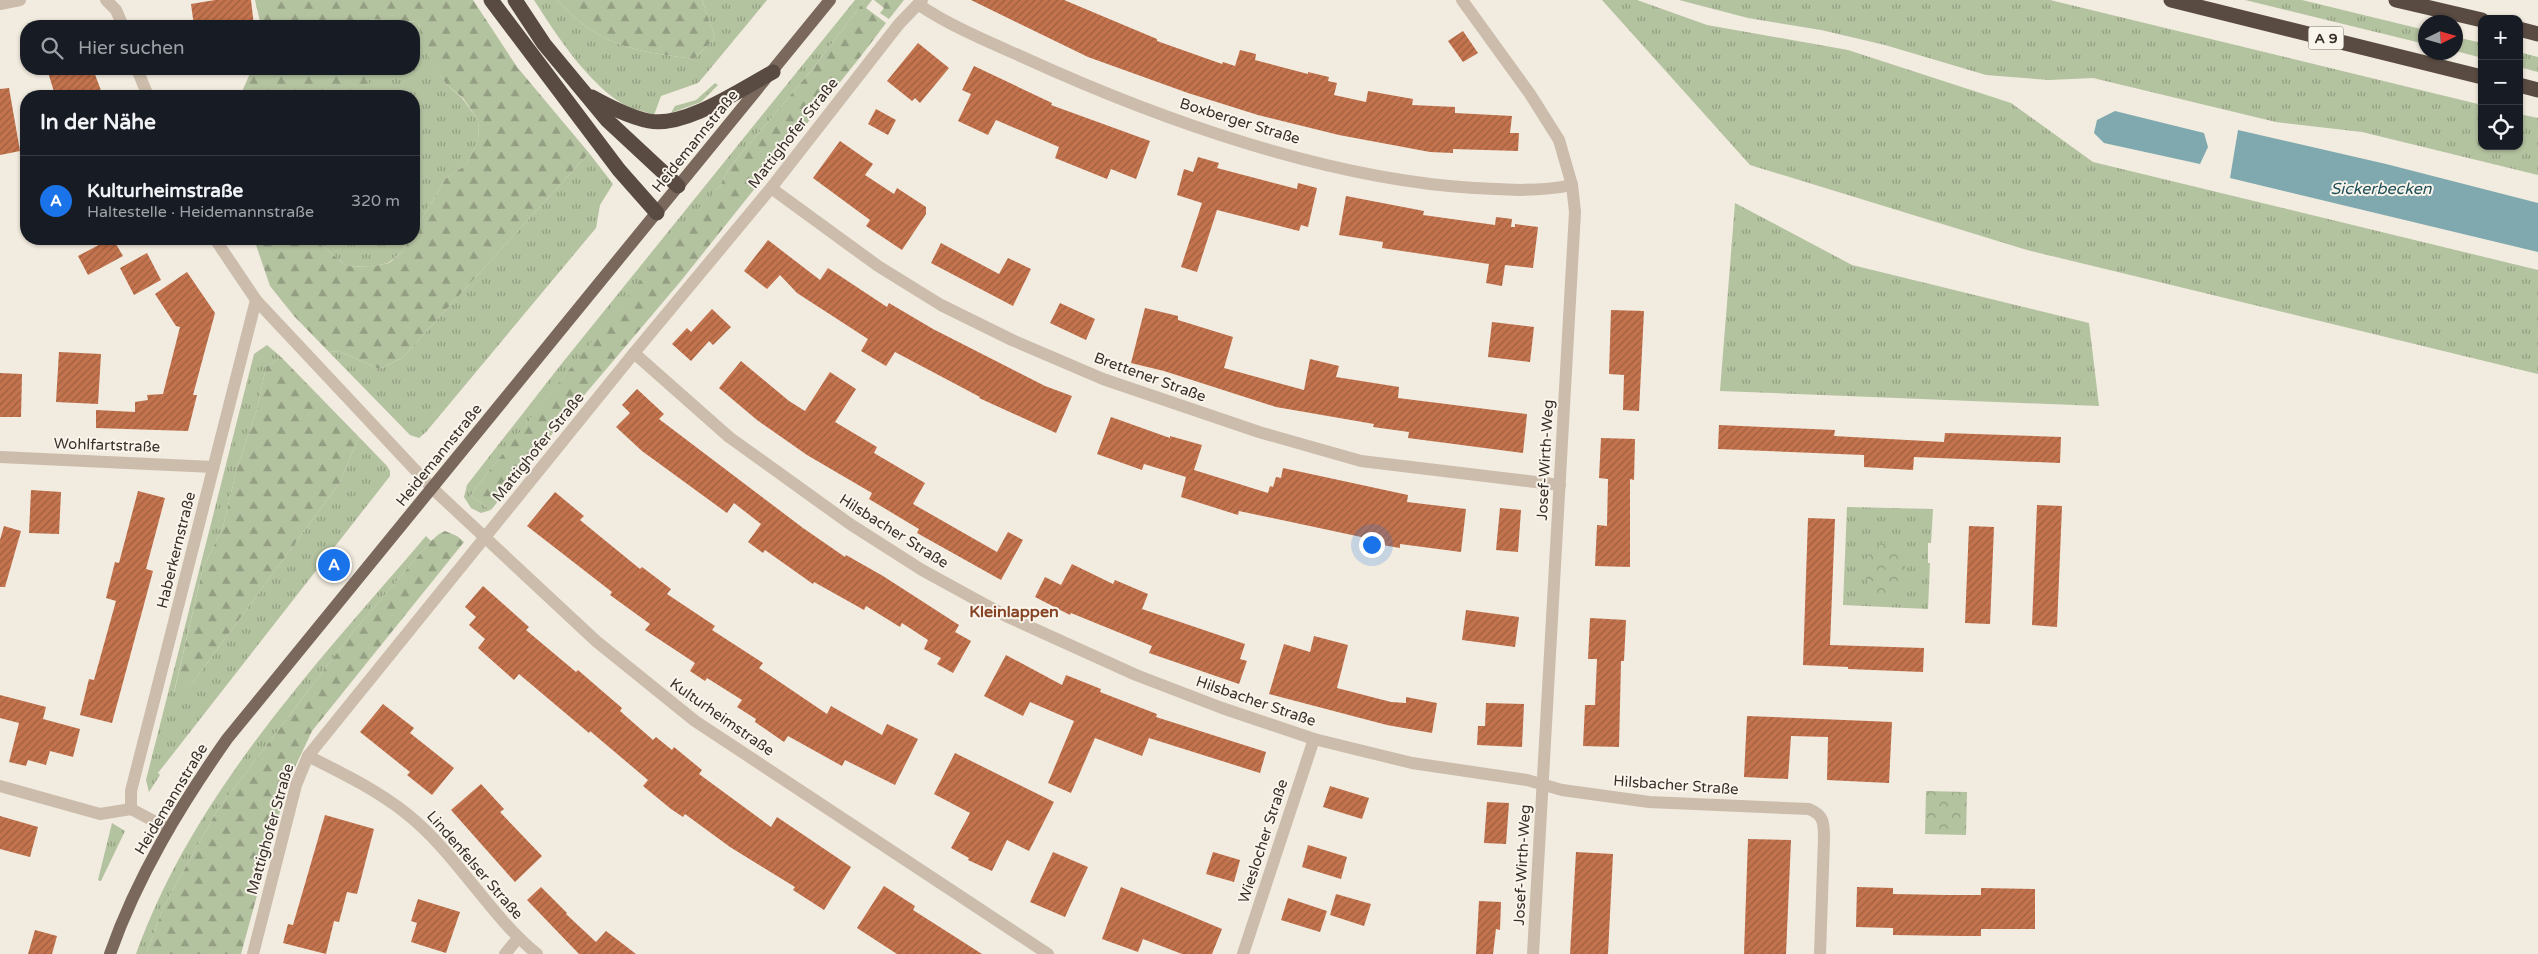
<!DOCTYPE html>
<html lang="de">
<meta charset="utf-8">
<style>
body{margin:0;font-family:"Varela Round",sans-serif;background:#20242c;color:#f1f3f6}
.controls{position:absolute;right:15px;top:15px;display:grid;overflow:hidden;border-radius:10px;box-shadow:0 1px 4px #0004}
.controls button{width:45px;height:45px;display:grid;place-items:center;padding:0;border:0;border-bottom:1px solid #363941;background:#171b24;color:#f1f3f6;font:25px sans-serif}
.compass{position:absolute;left:2418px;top:15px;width:45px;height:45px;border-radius:50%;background:#171b24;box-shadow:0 1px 4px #0004;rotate:85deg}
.you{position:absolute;left:1371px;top:544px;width:18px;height:18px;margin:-12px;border:4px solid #fff;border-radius:50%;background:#1a73e8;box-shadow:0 0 0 8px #1a73e833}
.badge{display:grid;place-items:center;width:32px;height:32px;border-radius:50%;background:#1a73e8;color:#fff;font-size:16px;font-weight:700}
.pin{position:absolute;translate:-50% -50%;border:2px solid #fff;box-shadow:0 1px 5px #0006}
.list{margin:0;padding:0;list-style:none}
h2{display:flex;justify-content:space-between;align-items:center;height:65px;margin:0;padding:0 20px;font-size:21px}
h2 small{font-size:16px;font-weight:400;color:#9ea1a6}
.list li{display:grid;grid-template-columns:32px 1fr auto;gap:15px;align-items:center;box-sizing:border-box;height:90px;padding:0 20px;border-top:1px solid #363941}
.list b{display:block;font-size:19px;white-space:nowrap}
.list p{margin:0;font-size:16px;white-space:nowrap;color:#9ea1a6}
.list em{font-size:16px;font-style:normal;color:#9ea1a6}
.icon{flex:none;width:28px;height:28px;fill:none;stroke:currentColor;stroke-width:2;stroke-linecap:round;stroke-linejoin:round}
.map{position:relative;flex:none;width:2538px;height:954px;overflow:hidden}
.search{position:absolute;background:#171b24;box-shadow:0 1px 4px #0004;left:20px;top:20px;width:400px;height:55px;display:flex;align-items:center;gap:12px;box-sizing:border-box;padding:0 18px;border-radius:20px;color:#9ea1a6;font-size:19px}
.panel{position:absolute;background:#171b24;box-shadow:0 1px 4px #0004;left:20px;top:90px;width:400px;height:155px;border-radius:20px}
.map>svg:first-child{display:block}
</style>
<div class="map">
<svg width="2538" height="954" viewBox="0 0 2538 954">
<defs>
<pattern id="grass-tufts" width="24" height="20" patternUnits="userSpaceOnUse" patternTransform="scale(1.25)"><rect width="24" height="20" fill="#b3c29f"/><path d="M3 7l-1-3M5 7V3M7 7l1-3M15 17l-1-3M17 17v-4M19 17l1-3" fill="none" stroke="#939e82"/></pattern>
<pattern id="forest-firs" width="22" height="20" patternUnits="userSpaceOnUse" patternTransform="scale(1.25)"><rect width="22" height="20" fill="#b3c29f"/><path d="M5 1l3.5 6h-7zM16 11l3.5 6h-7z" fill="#939e82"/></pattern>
<pattern id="park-crowns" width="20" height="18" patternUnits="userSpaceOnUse" patternTransform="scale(1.25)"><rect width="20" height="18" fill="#b3c29f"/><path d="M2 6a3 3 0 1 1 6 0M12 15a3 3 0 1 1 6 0" fill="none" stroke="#939e82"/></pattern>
<pattern id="building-hatch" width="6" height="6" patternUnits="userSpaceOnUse" patternTransform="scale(1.25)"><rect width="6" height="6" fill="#c3734d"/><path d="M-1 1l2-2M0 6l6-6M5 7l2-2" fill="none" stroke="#9f5f40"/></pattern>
</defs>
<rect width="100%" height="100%" fill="#f2ebdf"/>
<g fill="url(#grass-tufts)">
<path d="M534,0H557C600,47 635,51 694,59L715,38L702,0H767L705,75L698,83L661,96L654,115C644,111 630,109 621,103C585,79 557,36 534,0Z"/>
<polygon points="855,0 865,0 810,72 729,168 720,186 692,216 474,490 471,496 491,510 481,513 471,508 464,497 467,485 559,367"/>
<polygon points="1602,0 1637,0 1707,25 1848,50 2011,103 2093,162 2538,270 2538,374 2027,250 1750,165"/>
<polygon points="1679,0 2050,0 2482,105 2482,146 2519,146 2519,114 2538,118 2538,175 2362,132 2276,122 2093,78 2049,80 1986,75 1885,45 1821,30 1748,18"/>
<polygon points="2245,0 2302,0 2425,30 2425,44"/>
<polygon points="368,19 419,22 422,45 446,84 462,98 478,120 479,139 466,165 446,178 414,232 414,96 369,96 369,69 414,69 414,26 368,26"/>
<polygon points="2456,37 2482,43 2482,58 2456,51"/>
<polygon points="2519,52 2538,57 2538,72 2519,67"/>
<polygon points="715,83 718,85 701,102 671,113 675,106 696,100"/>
<polygon points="589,153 613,184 600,205 596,228 426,432 419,438 410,435 328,351 341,352 379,369 402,358"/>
<polygon points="1735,203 1852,265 2089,323 2099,406 1720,391"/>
<polygon points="314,239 410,239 402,252 388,263 370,267 347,266"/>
<polygon points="267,345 281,357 266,367 257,409 237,468 223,527 203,568 174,692 194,681 340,482 359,437 387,466 390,471 390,476 158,773 160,775 149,792 146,780 254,354"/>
<polygon points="1847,507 1933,509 1931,543 1928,543 1928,563 1930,563 1928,609 1843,605"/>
<path d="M426,536L431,541L353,632L218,809L164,906L146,954H136C195,791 316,665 426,536Z"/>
<polygon points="112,823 125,831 101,881 98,880"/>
</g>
<g fill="url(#forest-firs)">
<polygon points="255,0 473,0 517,67 589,153 402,358 379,369 341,352 328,351 294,316 270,286 254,239 314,239 347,266 369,267 389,263 402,252 410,239 414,239 414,232 446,178 466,165 479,139 478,120 463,98 446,84 422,46 419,22 369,19 368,26 261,26"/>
<path d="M557,0H702L715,38L694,59C635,51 600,47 557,0Z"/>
<polygon points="865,0 872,0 866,8 886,23 861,56 680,282 564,419 491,510 471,496 474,490 692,215 720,186 729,168 810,72"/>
<polygon points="874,0 904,0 889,19 880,13 884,8"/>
<polygon points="252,69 369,69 369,96 240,96"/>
<polygon points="281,357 359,437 340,482 194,681 174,693 203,568 223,527 237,468 257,409 266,367"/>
<polygon points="445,531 457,536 464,542 312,731 288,782 241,954 146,954 164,906 218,809 353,632 431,541 439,534"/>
</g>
<g fill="url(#park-crowns)">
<path d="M1884,543C1914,554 1913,597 1879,600C1861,579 1856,556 1884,543Z"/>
<polygon points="1926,791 1967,792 1966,835 1925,834"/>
</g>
<g fill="#7fa9af">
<polygon points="2115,111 2204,133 2208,147 2200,164 2104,143 2094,133 2097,120"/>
<polygon points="2238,130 2386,164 2538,203 2538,252 2230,178"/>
</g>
<g fill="url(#building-hatch)">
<polygon points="215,0 251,0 254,26 194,26 191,4"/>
<polygon points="971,0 1064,0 1157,39 1157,41 1222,64 1223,62 1235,66 1240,50 1256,54 1255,60 1308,74 1308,72 1329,77 1328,81 1337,83 1334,95 1366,102 1368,91 1413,99 1412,105 1455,107 1455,113 1512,116 1510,133 1519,133 1518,151 1453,149 1453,153 1430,152 1339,135 1258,115 1188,93 1088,57"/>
<polygon points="1463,31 1478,53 1463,62 1448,41"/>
<polygon points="918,43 949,68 920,103 915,98 912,101 887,81"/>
<polygon points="974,66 1052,103 1051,105 1150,141 1136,179 1111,169 1107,179 1055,158 1059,147 996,120 988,135 958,121 971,94 962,90"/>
<polygon points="47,69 93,69 103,96 70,96 68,91 55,95"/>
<polygon points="9,88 20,151 0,155 0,89"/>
<polygon points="876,109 896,120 888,135 868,124"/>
<polygon points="840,141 873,164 865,175 894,194 897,188 926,207 926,214 902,250 866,226 870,220 813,178"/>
<polygon points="1198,157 1219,163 1217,168 1297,189 1298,183 1317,188 1308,227 1301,225 1299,231 1217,210 1197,272 1181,267 1202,203 1177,195 1184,169 1193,172"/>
<polygon points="1346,196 1424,211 1423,215 1495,225 1496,217 1512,219 1511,227 1515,227 1515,224 1538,227 1533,268 1505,265 1502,286 1486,283 1489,264 1382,248 1383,242 1339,235"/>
<polygon points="110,239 113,239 123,256 88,275 78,256"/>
<polygon points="768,240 820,280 828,268 887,307 889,303 933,329 1045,386 1072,396 1056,433 979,398 980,397 895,352 886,366 861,351 868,339 797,293 780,275 767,289 744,271"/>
<polygon points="941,243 999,274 1008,258 1031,269 1013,306 931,263"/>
<polygon points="147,253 161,280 134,295 120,268"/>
<polygon points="187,272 215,313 193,395 197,395 188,431 96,428 96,410 135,412 135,402 148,400 147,395 163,394 180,327 176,326 155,294"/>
<polygon points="1060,303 1095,319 1086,340 1050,323"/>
<polygon points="1145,308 1178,316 1178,320 1233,337 1224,368 1304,390 1310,359 1339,366 1336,377 1399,387 1398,398 1527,414 1523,453 1408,438 1409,432 1373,427 1374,424 1276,407 1164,371 1131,363"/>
<polygon points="712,309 731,327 713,345 709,341 691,361 672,344 687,328 691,332"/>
<polygon points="1611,310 1644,311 1639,411 1623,410 1624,375 1609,374"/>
<polygon points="1492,322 1534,327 1530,362 1488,357"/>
<polygon points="59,352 101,354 98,404 56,402"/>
<polygon points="741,361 789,401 805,411 830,372 856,389 835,422 877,447 874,453 925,483 913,504 997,552 1008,532 1023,540 1001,580 917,533 919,529 869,499 872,493 807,455 757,420 719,388"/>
<polygon points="0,373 22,374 21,417 0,417"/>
<polygon points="637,389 664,414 659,419 803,528 845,557 846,555 883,576 959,625 955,632 971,641 953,673 937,664 941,658 924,649 928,640 902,623 900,627 866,606 864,610 814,582 813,584 765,550 763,553 748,542 761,524 734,503 727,513 642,451 616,427 630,413 622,405"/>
<polygon points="1111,417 1170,438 1170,436 1202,445 1194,470 1268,493 1270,486 1273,487 1276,477 1281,478 1283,468 1408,495 1407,502 1466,509 1461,552 1400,544 1400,548 1365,542 1366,538 1239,511 1238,515 1181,497 1186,477 1144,464 1142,470 1097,454"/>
<polygon points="1719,425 1835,430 1834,436 1944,442 1945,433 2061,437 2060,463 1914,457 1913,470 1864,467 1864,455 1718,449"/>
<polygon points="1601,438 1635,439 1634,480 1630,479 1630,567 1595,566 1597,525 1607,526 1608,479 1599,478"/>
<polygon points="31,490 61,492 59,534 29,533"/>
<polygon points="138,491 165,498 146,569 153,571 112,723 80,715 89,679 94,680 116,601 106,598 115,562 119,563"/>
<polygon points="555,492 584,516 580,520 640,569 642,567 671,589 667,594 715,626 712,630 763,663 759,668 827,714 831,706 882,735 887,724 918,739 895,785 845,760 842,766 788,736 784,742 755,722 756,719 737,707 742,700 707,678 705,681 690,671 695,663 645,630 650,624 610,595 612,592 527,526"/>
<polygon points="2037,505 2062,506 2057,627 2032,625"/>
<polygon points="1500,508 1521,510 1518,552 1496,550"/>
<polygon points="1808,518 1835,519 1830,645 1924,648 1923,672 1848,669 1848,667 1803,665"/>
<polygon points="4,526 21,531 5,587 0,587 0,540"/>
<polygon points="1969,526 1994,527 1990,624 1965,623"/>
<polygon points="1072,564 1113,584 1115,580 1148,594 1142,609 1245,644 1240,659 1247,661 1239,684 1149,653 1152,646 1071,613 1070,615 1035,597 1045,577 1061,585"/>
<polygon points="483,586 529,627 526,630 576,672 578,670 601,690 622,708 620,711 653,740 656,737 672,750 674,747 702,770 699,774 771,827 777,817 851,867 824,910 793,890 795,887 730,847 685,814 683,817 671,809 643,786 648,780 590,731 589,733 519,674 514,680 478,648 485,639 469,625 476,617 465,607"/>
<polygon points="1466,610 1519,617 1515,647 1462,640"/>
<polygon points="1590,618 1626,620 1624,661 1621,661 1619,747 1583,746 1585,705 1595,705 1597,659 1588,659"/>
<polygon points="1314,636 1348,645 1337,688 1391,702 1406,703 1406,697 1437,703 1432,733 1387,725 1269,694 1284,644 1310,652"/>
<polygon points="1006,655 1062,685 1066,675 1101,689 1100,692 1157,714 1156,717 1266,752 1260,773 1149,738 1142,756 1095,738 1071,793 1048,783 1074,721 1030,702 1023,716 984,696"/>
<polygon points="0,695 46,707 43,719 80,729 73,757 50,751 46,765 28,760 26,766 9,762 19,723 0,718"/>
<polygon points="1486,703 1524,704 1522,747 1477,745 1478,726 1485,726"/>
<polygon points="383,704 414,728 410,733 454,768 432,795 407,775 410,772 360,732"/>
<polygon points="1747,716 1892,722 1889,783 1827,780 1828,737 1791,736 1788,779 1744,777"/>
<polygon points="955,753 1054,802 1029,851 1007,840 992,871 968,860 969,858 951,848 970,813 934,794"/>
<polygon points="481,784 504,809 500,812 542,856 515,882 451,810"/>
<polygon points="1330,786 1369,798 1362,819 1323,807"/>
<polygon points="1487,802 1509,803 1506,844 1484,843"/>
<polygon points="325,815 374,829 357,894 347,892 339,922 334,921 326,954 283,943 288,924 293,925"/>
<polygon points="0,816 38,827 30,857 0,849"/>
<polygon points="1748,839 1791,840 1786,954 1744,954"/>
<polygon points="1308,845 1347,857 1341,879 1302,867"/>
<polygon points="1053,852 1088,867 1065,917 1030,902"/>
<polygon points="1213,852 1240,860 1234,882 1206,874"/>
<polygon points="1576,852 1613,854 1608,954 1570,954"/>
<polygon points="884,886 915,906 913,910 982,954 897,954 857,928"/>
<polygon points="541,887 567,913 566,914 596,942 606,931 636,954 579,954 527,900"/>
<polygon points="1121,887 1222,929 1212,954 1182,954 1143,939 1138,952 1102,939"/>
<polygon points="1857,887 1893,888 1893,894 1945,895 1981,895 1981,888 2035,889 2035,929 1981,929 1981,936 1960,936 1893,935 1893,928 1856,927"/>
<polygon points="1336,894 1371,904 1364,926 1330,915"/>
<polygon points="1288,898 1327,911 1320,932 1281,920"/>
<polygon points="418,899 460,912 446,953 411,942 417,923 411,921"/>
<polygon points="1479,901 1501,902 1500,930 1496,929 1493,954 1476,954"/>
<polygon points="35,930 57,936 52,954 28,954"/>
</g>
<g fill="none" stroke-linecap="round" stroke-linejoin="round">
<g stroke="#cbbcab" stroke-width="12">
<polyline points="106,0 116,10 123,26"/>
<polyline points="1462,0 1530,94 1559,140 1572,185 1575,212 1533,954"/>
<polyline points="0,4 20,0"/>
<path d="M919,5C952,27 991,43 1027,59C1161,120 1327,179 1474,188C1508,190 1539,192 1572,185"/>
<polyline points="137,69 148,96"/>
<polyline points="771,188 878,266 941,305 1012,340 1103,379 1259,432 1361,461 1560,485"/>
<polyline points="215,239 256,300 433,489 596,641 695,721 1048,954"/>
<path d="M634,353L729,437L850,524L922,570L1006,616L1136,675L1222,708L1314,739L1412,763L1527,780L1562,790L1649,802L1809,809C1824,815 1824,823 1824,839L1820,954"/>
<polyline points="0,457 213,467"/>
<path d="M308,756C342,773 377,790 407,814C457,854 488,914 537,954"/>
<polyline points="0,786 100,814 131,809 169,829"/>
<polyline points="131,809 131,791 256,300"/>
<polyline points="253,954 296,785 308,756 634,353 771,188 899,24 922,0"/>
<polyline points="505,954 518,938"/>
<polyline points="1243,954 1314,739"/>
</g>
<path stroke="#7a685c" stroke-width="12" d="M110,954C137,877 180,806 227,739L830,0"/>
<g stroke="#594b42" stroke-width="15">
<polyline points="491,0 619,170 657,213"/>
<polyline points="515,0 544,44 607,120 678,186"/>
<polyline points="2171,0 2482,77"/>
<polyline points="2396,0 2482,20"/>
<polyline points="2519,29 2538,34"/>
<polyline points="2519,85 2538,90"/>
<path d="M592,97C610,107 629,117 649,121C685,128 741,89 773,72"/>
</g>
</g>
<g text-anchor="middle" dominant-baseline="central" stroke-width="4" stroke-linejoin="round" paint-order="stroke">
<rect fill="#faf5ec" stroke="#736b64" stroke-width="1" x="2308.5" y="26.5" width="35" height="23" rx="4"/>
<g font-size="14" font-weight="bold" fill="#39302a">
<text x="2326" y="38">A 9</text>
</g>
<g font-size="15" fill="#39302a" stroke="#faf5ec">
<text transform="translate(1240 121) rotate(17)">Boxberger Straße</text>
<text transform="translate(793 133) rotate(-52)">Mattighofer Straße</text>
<text transform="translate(695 141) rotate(-51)">Heidemannstraße</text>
<text transform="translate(1150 377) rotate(20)">Brettener Straße</text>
<text transform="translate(107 445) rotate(2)">Wohlfartstraße</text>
<text transform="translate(538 447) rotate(-51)">Mattighofer Straße</text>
<text transform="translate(439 455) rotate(-51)">Heidemannstraße</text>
<text transform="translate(1545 460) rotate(-87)">Josef-Wirth-Weg</text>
<text transform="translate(894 531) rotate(32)">Hilsbacher Straße</text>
<text transform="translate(176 550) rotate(-76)">Haberkernstraße</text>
<text transform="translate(1256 701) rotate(19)">Hilsbacher Straße</text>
<text transform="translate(722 717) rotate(35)">Kulturheimstraße</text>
<text transform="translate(1676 785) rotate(4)">Hilsbacher Straße</text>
<text transform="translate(171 799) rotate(-59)">Heidemannstraße</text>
<text transform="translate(270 829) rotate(-74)">Mattighofer Straße</text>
<text transform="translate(1263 841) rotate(-72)">Wieslocher Straße</text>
<text transform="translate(475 865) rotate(49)">Lindenfelser Straße</text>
<text transform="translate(1522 865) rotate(-87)">Josef-Wirth-Weg</text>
</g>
<g font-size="16" font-style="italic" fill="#20515a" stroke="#faf5ec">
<text x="2381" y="189">Sickerbecken</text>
</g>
<g font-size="16" font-weight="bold" fill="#864425" stroke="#faf5ec">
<text x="1014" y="612">Kleinlappen</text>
</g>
</g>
</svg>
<div class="controls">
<button>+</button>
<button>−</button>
<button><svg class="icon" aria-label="locate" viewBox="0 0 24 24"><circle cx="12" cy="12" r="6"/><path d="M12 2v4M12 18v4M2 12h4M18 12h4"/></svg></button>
</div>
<svg class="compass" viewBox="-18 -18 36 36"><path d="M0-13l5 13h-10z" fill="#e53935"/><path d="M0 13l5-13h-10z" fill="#9ea1a6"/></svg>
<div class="you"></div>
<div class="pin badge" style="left:334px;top:565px">A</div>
<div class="search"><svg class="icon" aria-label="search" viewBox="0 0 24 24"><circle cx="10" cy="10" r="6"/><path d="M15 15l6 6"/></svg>Hier suchen</div>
<section class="panel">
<h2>In der Nähe<small></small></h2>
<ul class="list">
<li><span class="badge">A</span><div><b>Kulturheimstraße</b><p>Haltestelle · Heidemannstraße</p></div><em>320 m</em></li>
</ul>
</section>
</div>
